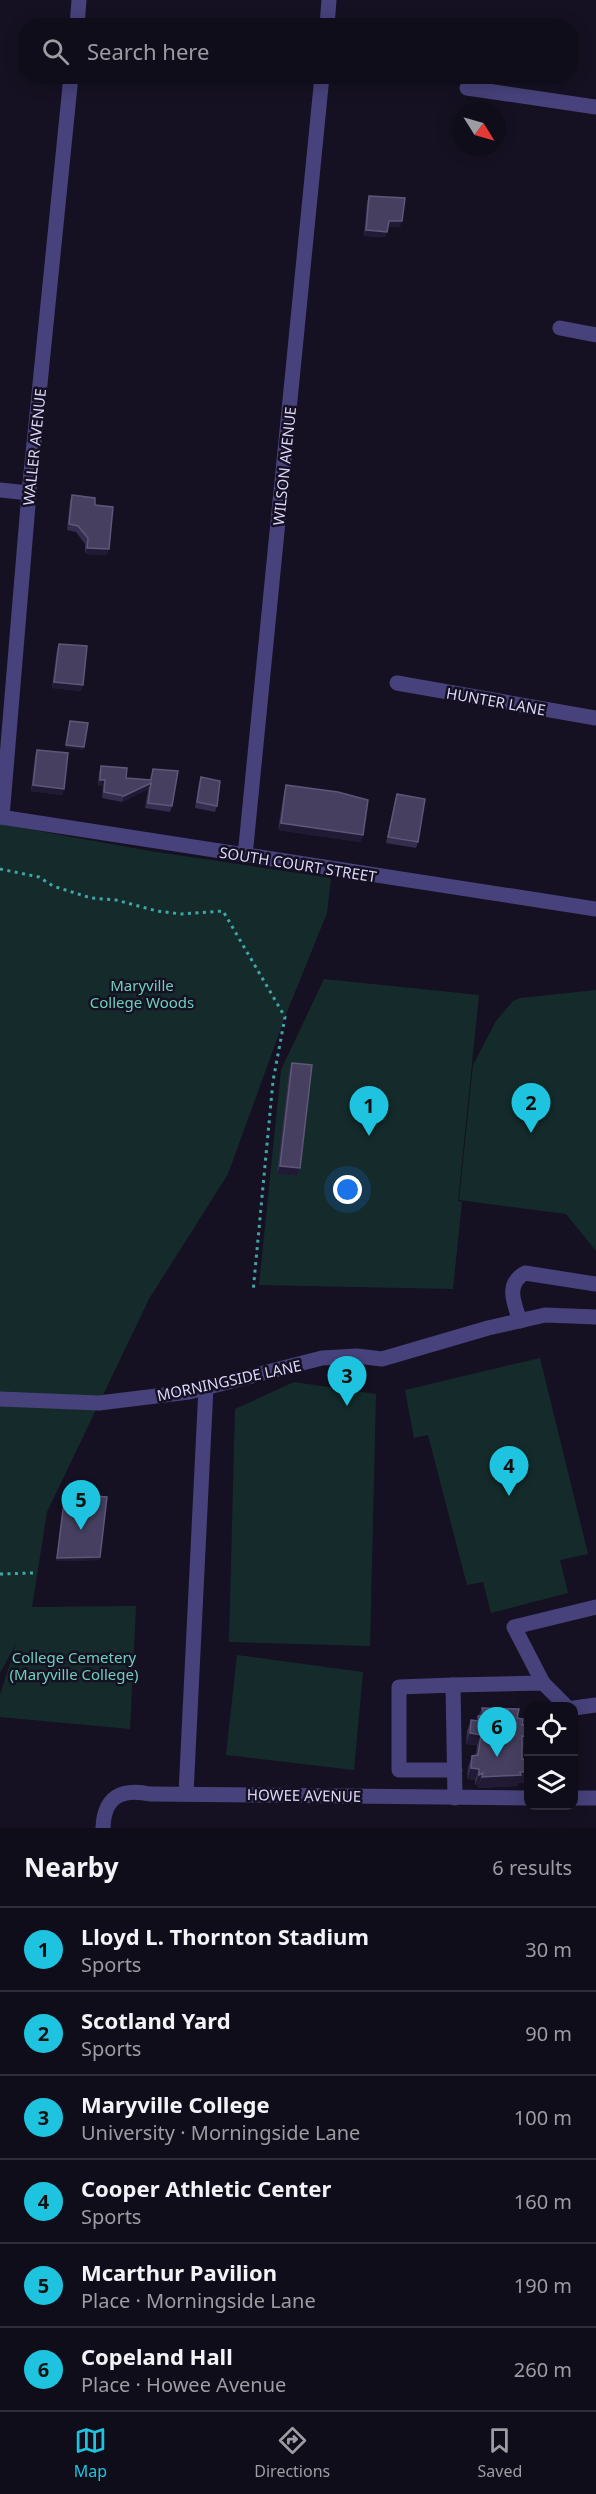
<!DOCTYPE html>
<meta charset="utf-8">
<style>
body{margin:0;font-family:"Noto Sans",sans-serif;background:#1e1b27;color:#f1f3f6}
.controls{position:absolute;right:18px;bottom:18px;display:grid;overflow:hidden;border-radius:12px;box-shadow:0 3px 15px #0003}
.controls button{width:54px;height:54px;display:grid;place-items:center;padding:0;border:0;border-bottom:2px solid #302d39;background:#100d1a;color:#f1f3f6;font:30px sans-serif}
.compass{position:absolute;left:452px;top:102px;width:54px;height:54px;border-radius:50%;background:#100d1a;box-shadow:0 3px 15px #0003;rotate:127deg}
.you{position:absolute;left:348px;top:1190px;width:21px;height:21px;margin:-15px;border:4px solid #fff;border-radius:50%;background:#1a73e8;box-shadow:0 0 0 9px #1a73e833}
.badge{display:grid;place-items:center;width:39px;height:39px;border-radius:50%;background:#1ec4df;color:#111;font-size:20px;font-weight:700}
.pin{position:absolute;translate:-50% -50px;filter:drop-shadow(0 2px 3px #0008)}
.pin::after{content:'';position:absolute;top:32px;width:21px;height:18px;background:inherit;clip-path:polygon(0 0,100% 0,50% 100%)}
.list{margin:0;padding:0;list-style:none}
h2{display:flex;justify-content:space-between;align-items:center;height:78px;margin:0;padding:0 24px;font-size:26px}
h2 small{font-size:20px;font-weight:400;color:#9c9ca2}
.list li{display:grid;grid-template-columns:39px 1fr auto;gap:18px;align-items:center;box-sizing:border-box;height:84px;padding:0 24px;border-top:2px solid #302d39}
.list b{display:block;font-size:22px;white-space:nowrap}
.list p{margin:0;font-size:20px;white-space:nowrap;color:#9c9ca2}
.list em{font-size:20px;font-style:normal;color:#9c9ca2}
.icon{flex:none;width:33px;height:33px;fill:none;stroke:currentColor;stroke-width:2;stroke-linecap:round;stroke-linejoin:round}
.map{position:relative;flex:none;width:596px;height:1828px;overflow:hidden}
.search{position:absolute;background:#100d1a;box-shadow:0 3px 15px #0003;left:18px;right:18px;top:18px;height:66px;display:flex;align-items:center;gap:15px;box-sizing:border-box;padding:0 21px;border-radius:24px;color:#9c9ca2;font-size:22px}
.sheet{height:582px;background:#100d1a}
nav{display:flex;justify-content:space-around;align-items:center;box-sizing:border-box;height:84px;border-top:2px solid #302d39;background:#100d1a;font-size:16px;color:#9c9ca2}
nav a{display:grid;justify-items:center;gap:3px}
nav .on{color:#1ec4df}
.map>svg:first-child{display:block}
</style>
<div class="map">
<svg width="596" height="1828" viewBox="0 0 596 1828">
<rect width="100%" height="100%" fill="#151122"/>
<g fill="#152b2b">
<polygon points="0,824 150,851 331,878 327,913 285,1017 228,1174 149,1299 47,1512 32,1607 136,1606 130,1729 0,1717 0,1695 16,1644 0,1673"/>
<polygon points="324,979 479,995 458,1201 462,1202 453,1289 259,1285 281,1070"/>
<polygon points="596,990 596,1251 566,1214 459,1200 473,1065 496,1021 513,1001 520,998"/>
<polygon points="540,1358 588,1554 560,1560 568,1593 491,1613 483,1582 467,1585 428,1435 414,1438 405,1390"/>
<polygon points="294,1382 376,1394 370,1646 229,1642 235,1409"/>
<polygon points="237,1655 363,1672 354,1770 226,1755"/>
</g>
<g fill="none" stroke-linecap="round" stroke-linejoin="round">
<g stroke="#3fa7a5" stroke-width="3" stroke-dasharray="3 4.5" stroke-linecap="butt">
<polyline points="0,869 39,877 53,886 91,898 116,900 157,911 181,914 223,911 285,1017 273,1081 253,1292"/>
<polyline points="0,1574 34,1573"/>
</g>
<g stroke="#47427b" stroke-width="15">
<polyline points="77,26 79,0"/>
<polyline points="327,26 329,0"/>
<polyline points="467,88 596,107"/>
<polyline points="560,328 596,335"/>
<polyline points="0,490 29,493"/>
<polyline points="397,683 596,718"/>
<polyline points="0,817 596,909"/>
<polyline points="2,817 29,493 71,76"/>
<polyline points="245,856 322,76"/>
<path d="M520,1321C514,1303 505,1284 525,1273L596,1284"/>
<polyline points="0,1399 99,1403 189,1392 322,1358 357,1356 382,1359 488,1328 545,1315 596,1317"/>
<polyline points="543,1683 514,1627 596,1607"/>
<polyline points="453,1685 543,1683 566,1706"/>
<polyline points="574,1708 596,1705"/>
<polyline points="455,1770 399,1770 399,1687 453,1685 455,1798"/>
<polyline points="186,1794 206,1387"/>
<polyline points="574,1798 596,1798"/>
<path d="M103,1828C104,1797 121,1788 150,1794L528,1798"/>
</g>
</g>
<g fill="#352d4e">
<polygon points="369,196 400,227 388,227 385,237 364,236 367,202"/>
<polygon points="72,495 95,505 107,555 85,554 85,544 76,532 67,530 70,501"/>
<polygon points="59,644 81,691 52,688 57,649"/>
<polygon points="37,750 64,789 62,795 31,791 35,756"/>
<polygon points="101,766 126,778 150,780 153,769 172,806 170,812 145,808 148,789 122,802 102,798 103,786 98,786 99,772"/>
<polygon points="201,777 217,806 215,812 195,808 199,782"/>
<polygon points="286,785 363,835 360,842 278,830 284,792"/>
<polygon points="397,794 418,842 416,848 386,843 395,800"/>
<polygon points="292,1063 300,1168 297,1176 277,1174 289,1072"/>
<polygon points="65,1494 99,1560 56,1561"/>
<polygon points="482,1708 517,1718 522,1725 525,1748 522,1747 522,1759 526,1783 518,1783 517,1786 478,1788 479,1784 475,1785 475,1780 467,1779 468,1767 472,1756 476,1755 477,1745 466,1744 467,1731 471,1720 476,1721"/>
</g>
<g fill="#201a35">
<polygon points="389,221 402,221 400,227 387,227"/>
<polygon points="366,230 387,232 385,237 364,236"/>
<polygon points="87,548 109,549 107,555 85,554"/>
<polygon points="54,682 83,685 81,691 52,688"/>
<polygon points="66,745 84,747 83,750 65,748"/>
<polygon points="100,780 105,780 103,786 98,786"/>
<polygon points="151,783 148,789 122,802 124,796"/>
<polygon points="33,785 64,789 62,795 31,791"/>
<polygon points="281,823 363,835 360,842 278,830"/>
<polygon points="280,1166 300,1168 297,1176 277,1174"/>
<polygon points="100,1557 99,1560 56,1561 57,1558"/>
<polygon points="470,1733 481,1735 477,1745 466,1744"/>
<polygon points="522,1736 528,1737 525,1748 518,1747"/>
<polygon points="471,1768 479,1769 475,1780 467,1779"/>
<polygon points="520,1772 528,1772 528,1776 526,1783 518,1783 517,1786 478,1788 482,1777"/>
<polygon points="483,1773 479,1784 475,1785 479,1775"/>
</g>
<g fill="#473f60" stroke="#5e5778" stroke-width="1.5">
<polygon points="369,196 405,198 402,221 389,221 387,232 366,230"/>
<polygon points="72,495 95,498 95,505 113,507 109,549 87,548 88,538 78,526 69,524"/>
<polygon points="59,644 87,646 83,685 54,682"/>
<polygon points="70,721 88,723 84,747 66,745"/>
<polygon points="37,750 68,753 64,789 33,785"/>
<polygon points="101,766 127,768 126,778 151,780 153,769 178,771 172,806 148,803 151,783 124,796 104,792 105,780 100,780"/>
<polygon points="201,777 220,781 217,806 197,802"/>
<polygon points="286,785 338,792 368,800 363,835 281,823"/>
<polygon points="397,794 425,799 418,842 388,837"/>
<polygon points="292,1063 312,1065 300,1168 280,1166"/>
<polygon points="65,1494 107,1497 100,1557 57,1558"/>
<polygon points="482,1708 519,1709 517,1718 523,1719 522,1725 528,1723 528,1737 522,1736 522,1759 528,1760 528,1772 520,1772 521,1775 482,1777 483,1773 479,1775 479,1769 471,1768 472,1756 478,1755 481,1735 470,1733 471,1720 479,1721 478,1716 484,1715"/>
</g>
<g text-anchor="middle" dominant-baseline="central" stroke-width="5" stroke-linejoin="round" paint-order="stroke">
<g font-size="15" fill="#ddd8fa" stroke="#151122">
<text transform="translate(34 447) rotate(-84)">WALLER AVENUE</text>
<text transform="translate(284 466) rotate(-84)">WILSON AVENUE</text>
<text transform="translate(496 701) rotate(10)">HUNTER LANE</text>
<text transform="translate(298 864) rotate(9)">SOUTH COURT STREET</text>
<text transform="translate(229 1380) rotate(-12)">MORNINGSIDE LANE</text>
<text transform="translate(304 1795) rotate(1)">HOWEE AVENUE</text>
</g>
<g font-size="15" fill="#6dd0bc" stroke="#151122">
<text x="142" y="985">Maryville<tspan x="142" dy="17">College Woods</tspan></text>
<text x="74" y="1657">College Cemetery<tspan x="74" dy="17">(Maryville College)</tspan></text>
</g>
</g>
</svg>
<div class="controls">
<button><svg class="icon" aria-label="locate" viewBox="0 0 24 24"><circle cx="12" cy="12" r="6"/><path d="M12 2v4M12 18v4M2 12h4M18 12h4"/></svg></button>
<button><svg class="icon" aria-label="layers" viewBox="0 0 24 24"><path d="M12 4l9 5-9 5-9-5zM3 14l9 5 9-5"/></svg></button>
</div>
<svg class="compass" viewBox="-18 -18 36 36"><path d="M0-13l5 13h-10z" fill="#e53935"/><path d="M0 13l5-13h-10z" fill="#9c9ca2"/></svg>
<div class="you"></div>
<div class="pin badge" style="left:369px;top:1136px">1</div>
<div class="pin badge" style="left:531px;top:1133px">2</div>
<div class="pin badge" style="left:347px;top:1406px">3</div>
<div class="pin badge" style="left:509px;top:1496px">4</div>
<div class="pin badge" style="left:81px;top:1530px">5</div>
<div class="pin badge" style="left:497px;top:1757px">6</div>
<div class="search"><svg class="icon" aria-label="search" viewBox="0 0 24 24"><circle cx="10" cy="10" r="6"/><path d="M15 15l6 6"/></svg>Search here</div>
</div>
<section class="sheet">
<h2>Nearby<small>6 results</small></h2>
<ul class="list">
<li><span class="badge">1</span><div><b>Lloyd L. Thornton Stadium</b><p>Sports</p></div><em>30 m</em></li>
<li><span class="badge">2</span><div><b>Scotland Yard</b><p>Sports</p></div><em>90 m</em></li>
<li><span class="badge">3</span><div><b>Maryville College</b><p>University · Morningside Lane</p></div><em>100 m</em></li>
<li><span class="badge">4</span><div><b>Cooper Athletic Center</b><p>Sports</p></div><em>160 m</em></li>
<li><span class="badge">5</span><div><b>Mcarthur Pavilion</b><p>Place · Morningside Lane</p></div><em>190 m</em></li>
<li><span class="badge">6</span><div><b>Copeland Hall</b><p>Place · Howee Avenue</p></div><em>260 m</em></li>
</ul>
</section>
<nav>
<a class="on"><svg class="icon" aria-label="map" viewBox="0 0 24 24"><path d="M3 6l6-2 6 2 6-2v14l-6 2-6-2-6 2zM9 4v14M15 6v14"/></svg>Map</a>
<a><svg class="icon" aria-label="directions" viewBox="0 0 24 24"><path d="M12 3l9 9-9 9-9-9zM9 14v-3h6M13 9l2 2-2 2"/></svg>Directions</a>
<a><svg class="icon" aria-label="saved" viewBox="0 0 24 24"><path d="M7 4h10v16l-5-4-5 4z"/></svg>Saved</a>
</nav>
